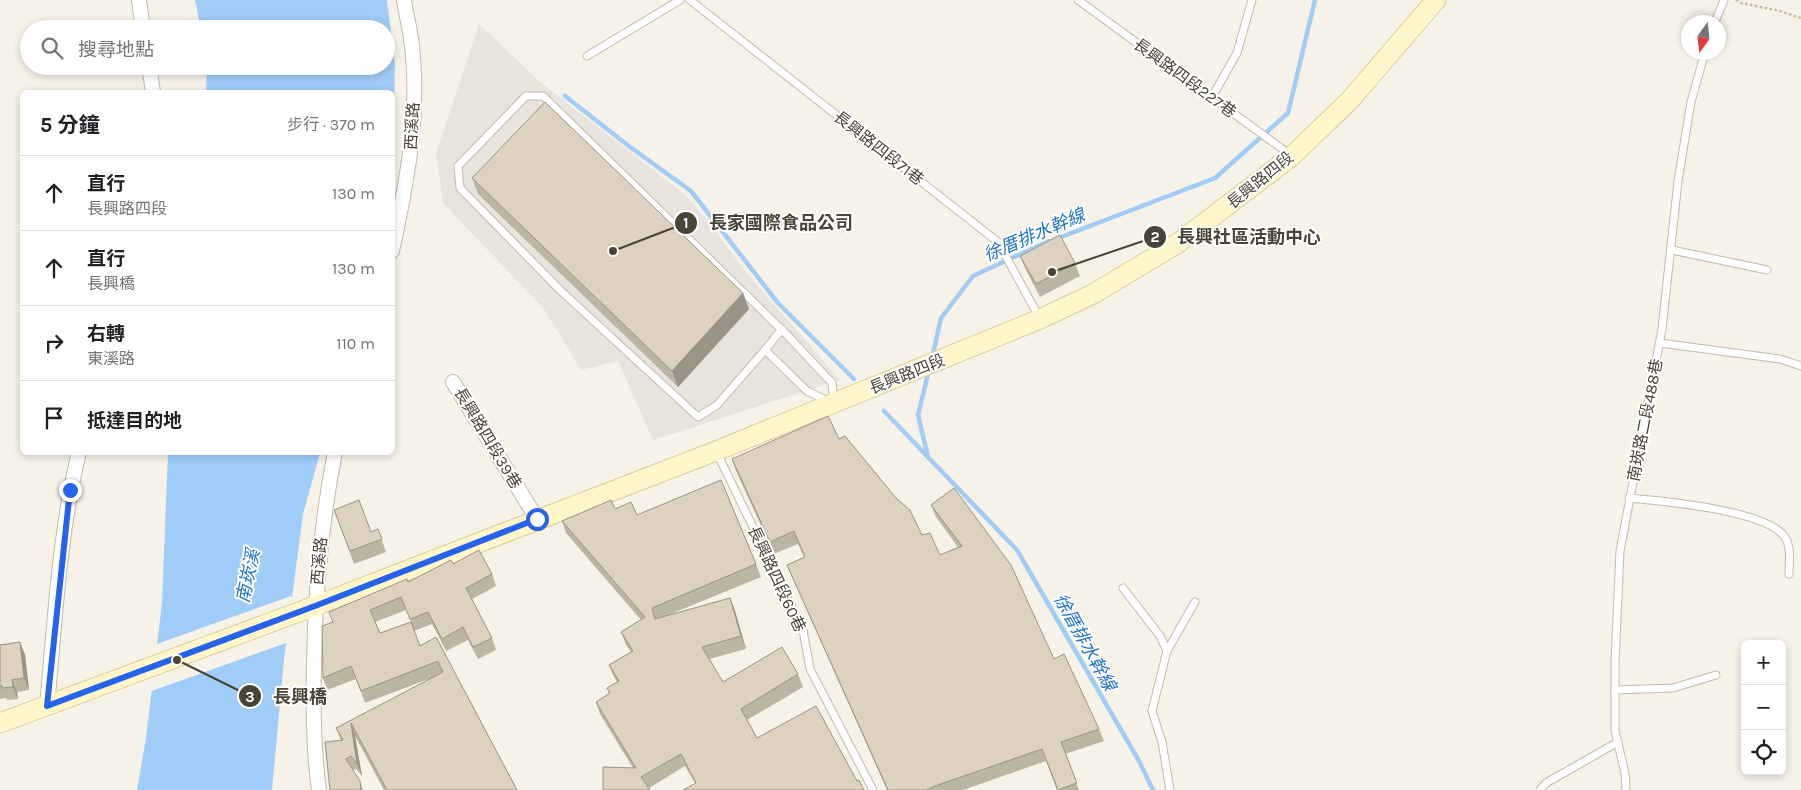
<!DOCTYPE html>
<html lang="zh-TW">
<meta charset="utf-8">
<style>
body{margin:0;font-family:Karla,"Noto Sans TC",sans-serif;background:#f6f6f6;color:#202124}
.controls{position:absolute;right:15px;bottom:15px;display:grid;overflow:hidden;border-radius:8px;box-shadow:0 2px 8px #0003}
.controls button{width:45px;height:45px;display:grid;place-items:center;padding:0;border:0;border-bottom:1px solid #e0e0e0;background:#fff;color:#202124;font:25px sans-serif}
.compass{position:absolute;left:1681px;top:15px;width:45px;height:45px;border-radius:50%;background:#fff;box-shadow:0 2px 8px #0003;rotate:195deg}
.stop{position:absolute;width:15px;height:15px;margin:-11px;border:4px solid #2563eb;border-radius:50%;background:#fff}
.stop.end{background:#2563eb;border-color:#fff;box-shadow:0 1px 5px #0008}
.list{margin:0;padding:0;list-style:none}
h2{display:flex;justify-content:space-between;align-items:center;height:65px;margin:0;padding:0 20px;font-size:21px}
h2 small{font-size:16px;font-weight:400;color:#757577}
.list li{display:grid;grid-template-columns:32px 1fr auto;gap:15px;align-items:center;box-sizing:border-box;height:75px;padding:0 20px;border-top:1px solid #e0e0e0}
.list b{display:block;font-size:19px;white-space:nowrap}
.list p{margin:0;font-size:16px;white-space:nowrap;color:#757577}
.list em{font-size:16px;font-style:normal;color:#757577}
.icon{flex:none;width:28px;height:28px;fill:none;stroke:currentColor;stroke-width:2;stroke-linecap:round;stroke-linejoin:round}
.map{position:relative;flex:none;width:1801px;height:790px;overflow:hidden}
.search{position:absolute;background:#fff;box-shadow:0 2px 8px #0003;left:20px;top:20px;width:375px;height:55px;display:flex;align-items:center;gap:12px;box-sizing:border-box;padding:0 18px;border-radius:28px;color:#757577;font-size:19px}
.panel{position:absolute;background:#fff;box-shadow:0 2px 8px #0003;left:20px;top:90px;width:375px;height:365px;border-radius:8px}
.map>svg:first-child{display:block}
</style>
<div class="map">
<svg width="1801" height="790" viewBox="0 0 1801 790">
<rect width="100%" height="100%" fill="#f6f2e8"/>
<polygon fill="#e8e4dd" points="479,24 539,81 684,194 707,220 745,271 840,380 653,440 618,361 581,370 544,309 443,203 436,153"/>
<g fill="#9fcdf8">
<polygon points="195,0 387,0 395,65 393,152 392,92 206,92 207,66 386,66 386,29 201,29"/>
<polygon points="168,453 320,453 303,514 284,659 272,790 137,790 146,738 162,603"/>
</g>
<polygon fill="#f6f2e8" points="291,596 294,603 289,642 149,692 154,645"/>
<g fill="none" stroke-linecap="round" stroke-linejoin="round">
<g stroke="#9fcdf8" stroke-width="4.5">
<polyline points="565,96 630,147 691,191 778,303 854,379"/>
<polyline points="1056,239 1215,178 1288,113 1315,0"/>
<polyline points="932,358 941,318 973,276 1049,241"/>
<polyline points="884,411 1017,550 1139,761 1153,790"/>
<polyline points="928,457 918,415 929,370"/>
</g>
<defs>
<g id="lane">
<polyline points="690,0 998,242 1039,317"/>
<polyline points="1078,0 1292,156"/>
<polyline points="1715,22 1724,0"/>
<polyline points="587,56 680,0"/>
<polygon points="526,96 543,96 787,335 832,383 834,404 807,391 765,350 717,405 698,417 560,290 460,188 458,166"/>
<polyline points="1212,97 1237,53 1252,0"/>
<polyline points="1672,250 1767,270"/>
<polyline points="1660,343 1780,359 1801,366"/>
<polyline points="765,350 782,329"/>
<polyline points="716,451 803,630 810,669 873,790"/>
<path d="M1629,498C1663,501 1764,510 1784,536C1792,546 1789,563 1789,574"/>
<polyline points="1123,588 1160,636 1167,651 1195,602"/>
<polyline points="1167,651 1152,711 1162,742 1170,790"/>
<polyline points="1615,690 1673,688 1716,675"/>
<polyline points="1540,790 1546,783 1618,742"/>
<polyline points="1626,790 1625,773 1615,731 1615,662 1620,551 1662,329 1678,181 1691,102 1705,52"/>
</g>
<g id="street">
<polyline points="139,0 143,29"/>
<polyline points="149,66 153,92"/>
<path d="M392,251C407,182 421,110 411,38C409,25 406,13 404,0"/>
<polyline points="453,382 537,519"/>
<path d="M47,706C55,621 59,535 79,452"/>
<path d="M319,790C313,748 313,707 314,665C315,593 321,523 335,452"/>
</g>
<polyline id="secondary" points="0,723 315,606 716,451 1040,319 1093,294 1178,243 1292,156 1350,100 1436,0"/>
</defs>
<use href="#lane" stroke="#c2bbaa" stroke-width="9"/>
<use href="#street" stroke="#c2bbaa" stroke-width="16"/>
<use href="#secondary" stroke="#dacc94" stroke-width="21"/>
<polyline stroke="#c6b999" stroke-width="2.5" stroke-dasharray="2.5 2.5" stroke-linecap="butt" points="1736,0 1741,3 1780,11 1801,18"/>
<use href="#lane" stroke="#fff" stroke-width="7"/>
<use href="#street" stroke="#fff" stroke-width="14"/>
<use href="#secondary" stroke="#fff6c9" stroke-width="19"/>
</g>
<g fill="#bdb5a4" fill-rule="evenodd">
<polygon points="472,178 743,293 749,309 678,387 478,194"/>
<polygon points="1020,256 1075,263 1080,276 1040,297 1025,268"/>
<polygon points="839,439 922,535 940,555 958,547 936,517 931,505 1054,659 1099,729 1104,741 1065,754 1079,790 1057,790 1046,761 963,790 887,790 792,577 787,565 804,557 798,544 774,554 736,471 732,459"/>
<polygon points="615,509 637,515 756,564 761,577 666,616 730,598 735,611 746,649 709,659 723,682 798,674 803,687 747,720 757,738 857,781 864,790 695,783 685,766 649,788 633,768 600,714 596,702 609,694 607,688 617,682 614,677 609,665 631,652 626,645 621,632 641,620 566,533 562,521"/>
<polygon points="334,510 371,532 378,529 386,552 354,564"/>
<path d="M453,564L492,574L496,586L472,599L492,638L496,650L478,659L468,640L446,651L432,624L414,631L420,646L436,637L517,790H384L355,736L362,776L356,769L353,770L360,781L363,790H330L341,740L336,728L434,677L365,703L356,679L327,690L323,678L333,622L408,582ZM406,610L411,622L380,633L375,622Z"/>
<polygon points="20,642 25,655 29,690 17,692 18,699 7,700 6,698 0,699 0,645"/>
</g>
<g fill="#9a9386">
<polygon points="743,293 749,309 678,387 672,371"/>
<polygon points="730,598 735,611 746,649 741,636"/>
<polygon points="20,642 25,655 29,690 24,678"/>
<polygon points="12,680 17,692 18,699 13,687"/>
<polygon points="351,723 355,736 362,776 357,764"/>
</g>
<g fill="#dcd2bf" stroke="#9a9386">
<polygon points="545,102 743,293 672,371 472,178"/>
<polygon points="1060,235 1075,263 1036,284 1020,256"/>
<polygon points="828,416 839,439 845,436 896,498 910,510 922,535 930,533 940,555 962,546 931,505 954,488 1011,565 1054,659 1064,654 1099,729 1061,742 1077,783 1058,790 1042,749 935,786 926,790 888,790 787,565 805,557 794,531 770,542 732,459"/>
<polygon points="721,480 756,564 652,608 655,619 730,598 741,636 702,647 723,682 782,647 798,674 741,709 757,738 816,706 857,781 859,780 864,790 683,790 696,783 681,754 641,777 650,790 603,790 603,767 636,768 596,702 610,693 607,688 619,681 609,665 633,651 621,632 645,617 562,521 611,500 615,509 631,502 637,515"/>
<polygon points="359,500 371,532 378,529 382,539 350,551 334,510"/>
<polygon points="479,550 492,574 466,588 492,638 473,647 463,627 442,639 428,612 410,619 401,597 370,610 380,633 411,622 420,646 436,637 517,790 387,790 351,723 357,764 351,756 346,759 360,781 361,790 330,790 325,742 343,740 336,728 443,672 438,661 361,691 351,666 323,678 322,626 333,622 329,612 407,579 408,582 451,560 453,564"/>
<polygon points="20,642 24,678 12,680 13,687 2,688 2,686 0,686 0,645"/>
</g>
<g fill="none" stroke-linecap="round" stroke-linejoin="round">
<polyline stroke="#2563eb" stroke-width="6" points="70,490 47,706 315,606 537,519"/>
</g>
<g text-anchor="middle" dominant-baseline="central" stroke-width="4" stroke-linejoin="round" paint-order="stroke">
<g font-size="16" fill="#4a4436" stroke="#fff">
<text transform="translate(1185 78) rotate(36)">長興路四段227巷</text>
<text transform="translate(412 126) rotate(-87)">西溪路</text>
<text transform="translate(879 148) rotate(38)">長興路四段71巷</text>
<text transform="translate(1260 180) rotate(-39)">長興路四段</text>
<text transform="translate(907 374) rotate(-22)">長興路四段</text>
<text transform="translate(1645 420) rotate(-79)">南崁路二段488巷</text>
<text transform="translate(488 438) rotate(59)">長興路四段39巷</text>
<text transform="translate(319 561) rotate(-85)">西溪路</text>
<text transform="translate(777 579) rotate(65)">長興路四段60巷</text>
</g>
<g font-size="18" font-style="italic" fill="#2374c2" stroke="#fff">
<text transform="translate(1034 235) rotate(-23)">徐厝排水幹線</text>
<text transform="translate(248 576) rotate(-78)">南崁溪</text>
<text transform="translate(1085 642) rotate(61)">徐厝排水幹線</text>
</g>
</g>
<path fill="none" stroke="#4a4436" stroke-width="2" d="M613 251L686 223M1052 272L1155 237M177 660L250 696"/>
<g fill="#4a4436" stroke="#fff" stroke-width="2">
<circle cx="613" cy="251" r="5"/>
<circle cx="1052" cy="272" r="5"/>
<circle cx="177" cy="660" r="5"/>
<circle cx="686" cy="223" r="12"/>
<circle cx="1155" cy="237" r="12"/>
<circle cx="250" cy="696" r="12"/>
</g>
<g font-size="15" text-anchor="middle" font-weight="bold" fill="#fff">
<text x="686" y="228">1</text>
<text x="1155" y="242">2</text>
<text x="250" y="702">3</text>
</g>
<g font-size="18" text-anchor="middle" font-weight="bold" fill="#4a4436" stroke="#fff" stroke-width="4" stroke-linejoin="round" paint-order="stroke">
<text x="781" y="229">長家國際食品公司</text>
<text x="1249" y="243">長興社區活動中心</text>
<text x="300" y="703">長興橋</text>
</g>
</svg>
<div class="controls">
<button>+</button>
<button>−</button>
<button><svg class="icon" aria-label="locate" viewBox="0 0 24 24"><circle cx="12" cy="12" r="6"/><path d="M12 2v4M12 18v4M2 12h4M18 12h4"/></svg></button>
</div>
<svg class="compass" viewBox="-18 -18 36 36"><path d="M0-13l5 13h-10z" fill="#e53935"/><path d="M0 13l5-13h-10z" fill="#757577"/></svg>
<div class="stop" style="left:537px;top:519px"></div>
<div class="stop end" style="left:70px;top:490px"></div>
<div class="search"><svg class="icon" aria-label="search" viewBox="0 0 24 24"><circle cx="10" cy="10" r="6"/><path d="M15 15l6 6"/></svg>搜尋地點</div>
<section class="panel">
<h2>5 分鐘<small>步行 · 370 m</small></h2>
<ul class="list">
<li><svg class="icon" aria-label="ahead" viewBox="0 0 24 24"><path d="M12 20V5M6 11l6-6 6 6"/></svg><div><b>直行</b><p>長興路四段</p></div><em>130 m</em></li>
<li><svg class="icon" aria-label="ahead" viewBox="0 0 24 24"><path d="M12 20V5M6 11l6-6 6 6"/></svg><div><b>直行</b><p>長興橋</p></div><em>130 m</em></li>
<li><svg class="icon" aria-label="right" viewBox="0 0 24 24"><path d="M7 20v-9h11M14 6l5 5-5 5"/></svg><div><b>右轉</b><p>東溪路</p></div><em>110 m</em></li>
<li><svg class="icon" aria-label="arrive" viewBox="0 0 24 24"><path d="M6 21V4h12l-3 4 3 4H6"/></svg><div><b>抵達目的地</b></div></li>
</ul>
</section>
</div>
